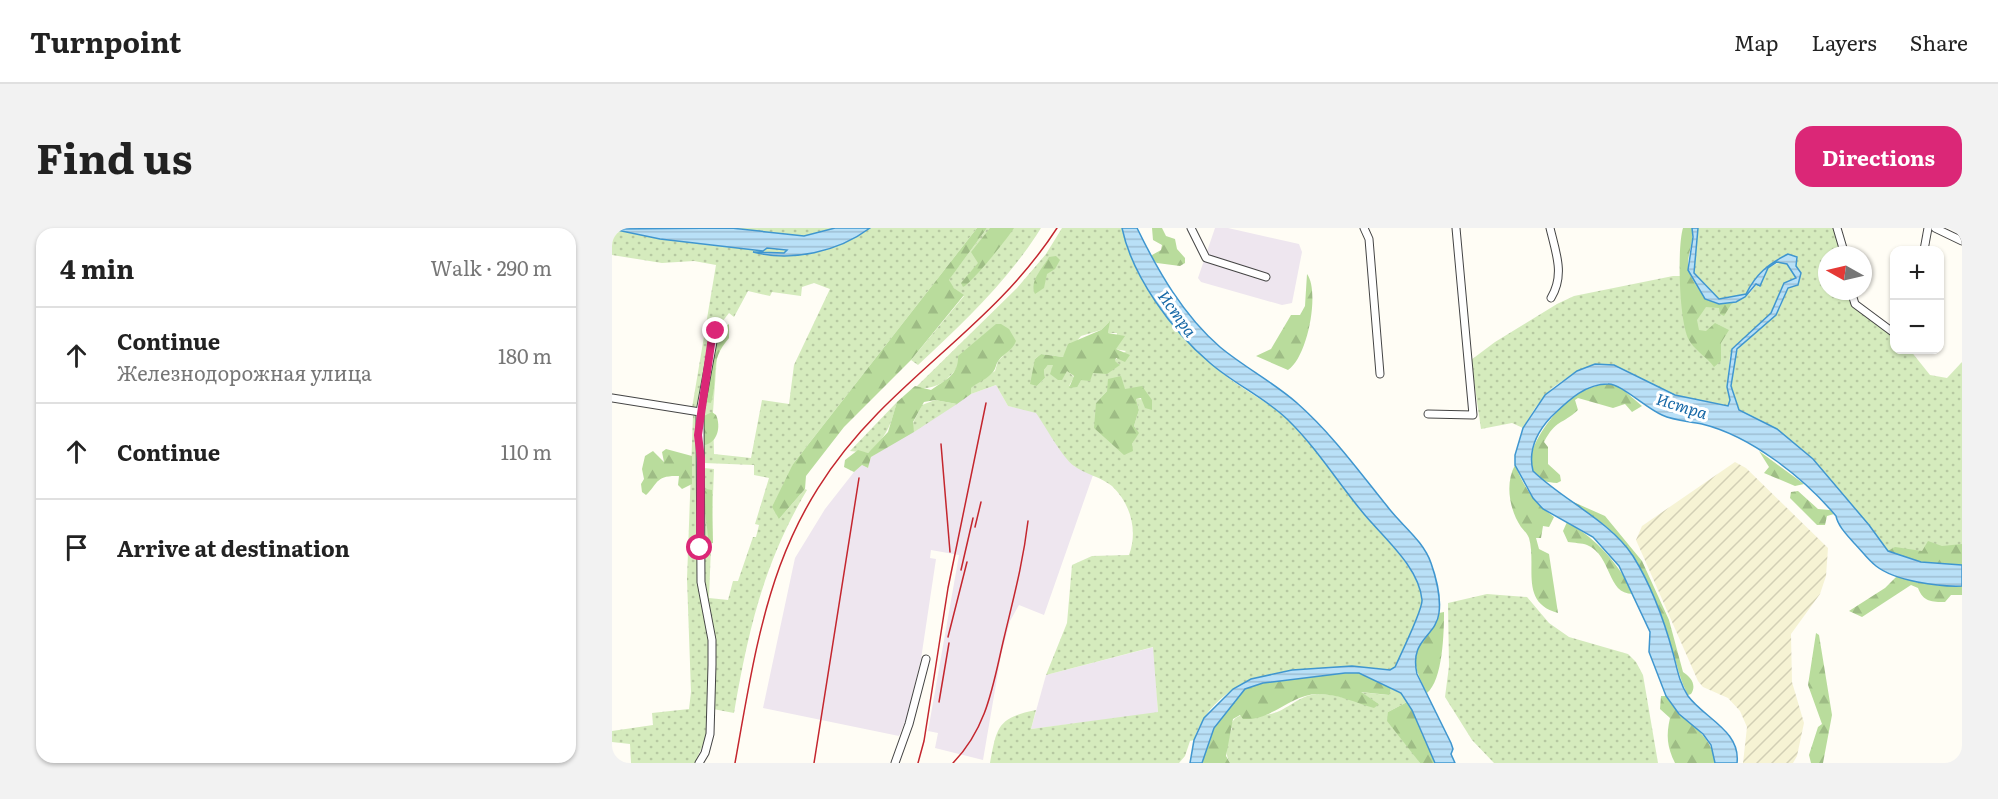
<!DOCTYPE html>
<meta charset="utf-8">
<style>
body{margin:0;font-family:Literata,serif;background:#f2f2f2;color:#222}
.controls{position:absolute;right:18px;top:18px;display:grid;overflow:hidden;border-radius:12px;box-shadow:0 2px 4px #0004}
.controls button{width:54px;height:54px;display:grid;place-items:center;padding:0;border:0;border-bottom:2px solid #e0e0e0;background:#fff;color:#222;font:30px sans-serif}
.compass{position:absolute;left:1206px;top:18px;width:54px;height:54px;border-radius:50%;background:#fff;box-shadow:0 2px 4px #0004;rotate:278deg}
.stop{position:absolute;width:18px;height:18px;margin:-14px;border:4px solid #db2777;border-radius:50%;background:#fff}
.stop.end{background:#db2777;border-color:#fff;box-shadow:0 2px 6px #0008}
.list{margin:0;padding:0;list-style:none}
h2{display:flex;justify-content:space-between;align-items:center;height:78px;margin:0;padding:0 24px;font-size:26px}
h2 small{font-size:20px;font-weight:400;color:#767676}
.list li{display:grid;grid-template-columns:39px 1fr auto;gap:18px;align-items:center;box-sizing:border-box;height:96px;padding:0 24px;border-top:2px solid #e0e0e0}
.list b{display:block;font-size:22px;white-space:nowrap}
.list p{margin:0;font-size:20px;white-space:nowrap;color:#767676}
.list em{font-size:20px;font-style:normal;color:#767676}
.icon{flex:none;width:33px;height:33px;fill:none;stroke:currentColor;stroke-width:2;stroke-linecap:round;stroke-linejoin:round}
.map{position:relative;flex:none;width:1350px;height:535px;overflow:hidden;border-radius:18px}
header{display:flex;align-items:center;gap:36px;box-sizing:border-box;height:84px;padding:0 30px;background:#fff;border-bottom:2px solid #e0e0e0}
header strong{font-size:28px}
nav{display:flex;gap:33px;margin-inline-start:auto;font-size:21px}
.intro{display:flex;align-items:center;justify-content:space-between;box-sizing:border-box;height:144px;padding:0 36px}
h1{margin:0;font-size:42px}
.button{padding:15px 27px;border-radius:18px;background:#db2777;color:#fff;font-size:21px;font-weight:700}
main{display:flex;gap:36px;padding:0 36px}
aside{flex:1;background:#fff;border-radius:18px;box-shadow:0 2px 4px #0004}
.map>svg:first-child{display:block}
</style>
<header>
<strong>Turnpoint</strong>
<nav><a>Map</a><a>Layers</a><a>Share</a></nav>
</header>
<div class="intro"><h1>Find us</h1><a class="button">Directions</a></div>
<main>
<aside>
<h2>4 min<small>Walk · 290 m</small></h2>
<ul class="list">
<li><svg class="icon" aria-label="ahead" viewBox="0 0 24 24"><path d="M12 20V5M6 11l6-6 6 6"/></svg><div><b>Continue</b><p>Железнодорожная улица</p></div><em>180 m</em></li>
<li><svg class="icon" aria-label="ahead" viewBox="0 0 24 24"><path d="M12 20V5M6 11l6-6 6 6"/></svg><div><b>Continue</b></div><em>110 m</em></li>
<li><svg class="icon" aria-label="arrive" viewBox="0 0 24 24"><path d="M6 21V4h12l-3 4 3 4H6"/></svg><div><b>Arrive at destination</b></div></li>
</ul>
</aside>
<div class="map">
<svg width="1350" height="535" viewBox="0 0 1350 535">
<defs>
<pattern id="farmland-furrows" width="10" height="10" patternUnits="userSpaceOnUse" patternTransform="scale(1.5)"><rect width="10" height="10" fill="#f6f3d4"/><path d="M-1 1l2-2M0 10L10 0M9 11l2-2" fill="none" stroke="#d2cfb5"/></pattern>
<pattern id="grass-dots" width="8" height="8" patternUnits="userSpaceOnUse" patternTransform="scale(1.5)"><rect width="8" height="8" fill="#d5ebbd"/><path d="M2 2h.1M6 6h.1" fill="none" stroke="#b6c8a1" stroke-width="1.8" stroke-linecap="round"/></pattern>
<pattern id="forest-firs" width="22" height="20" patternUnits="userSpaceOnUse" patternTransform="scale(1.5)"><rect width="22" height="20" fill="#b9dc9c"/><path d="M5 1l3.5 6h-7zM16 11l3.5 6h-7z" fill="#9ebc85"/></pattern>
<pattern id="water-rules" width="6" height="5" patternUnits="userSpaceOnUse" patternTransform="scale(1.5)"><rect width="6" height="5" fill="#b9e0f7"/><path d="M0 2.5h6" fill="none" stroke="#9ebfd3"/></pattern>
</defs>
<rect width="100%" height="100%" fill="#fffdf5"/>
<g fill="#eee6ef">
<polygon points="603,0 616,0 687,16 690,24 680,75 670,77 589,54 586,50"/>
<polygon points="384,157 396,178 424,184 462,238 481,247 432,387 407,377 398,393 389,427 371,532 323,520 326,505 316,503 347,327 319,322 318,330 324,331 309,431 295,489 287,508 151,480 183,330 213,281 242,244 250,237 256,240 259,229 359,166"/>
<polygon points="542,419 546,485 419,501 434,447"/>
</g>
<polygon fill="url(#farmland-furrows)" points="1123,234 1134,240 1216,320 1214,348 1208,366 1179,406 1180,454 1192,495 1185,528 1181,535 1131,535 1135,499 1128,483 1116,470 1091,459 1086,453 1024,312 1030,298"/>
<g fill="url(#grass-dots)" fill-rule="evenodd">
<polygon points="119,0 223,0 192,8"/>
<path d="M258,0H365L181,236L167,291L193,261L195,262C152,334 136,403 122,485L101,481L104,424L91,353L92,240L102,241L97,370L116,372L121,353H126L141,309H144L147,297L143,296L157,250L142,247V237L92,235C85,188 95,159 106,114L101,184L102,226L139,230L150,172L177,176L182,137L218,61L202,55L190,59L189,68L160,64L158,68L136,63L122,89L117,85L103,103L101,90L86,181L80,180L104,37L82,33L50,35L0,27V1L48,11L151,23L155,20L175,22L172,25L145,24L169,28Z"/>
<path d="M375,0H429C396,53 351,95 306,137L299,132L352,68L342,60L336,53Z"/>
<path d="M450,0H510C522,58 572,116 619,152C638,166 658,175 675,191C698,213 718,238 737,264C742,271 746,279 752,286C771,308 807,342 810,372C811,381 788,428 783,439L778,442C710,439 608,431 582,512L578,513L573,528L567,535H378C385,499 385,490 424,482L419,501L546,484L541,419L434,447L455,395L460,337L480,328L517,327C526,303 519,276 500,258C489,249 473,246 462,238C449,228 434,199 424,185L396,178L384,157L359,166L358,160L383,143L386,133L391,128L347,137C335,154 324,162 303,160L405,60L434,26ZM497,94L496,105H505L503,121L514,123L502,133L507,136L491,145H481L457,158L462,149L455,142L450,147L442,137H436L432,142L433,150L425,158L423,131L429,126L451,129L469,108L489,102ZM497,155L540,172L524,171L527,182L522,198L526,205L520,216L484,175L495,163Z"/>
<path d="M1086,0H1222L1231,27H1215V63H1237C1239,84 1266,97 1282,107V122H1298L1318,147L1335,150L1350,134V337L1276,323L1257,297L1200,231L1165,201L1127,182L1119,158L1122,128L1129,117L1168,80L1176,59L1186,57L1187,43L1176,26C1157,34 1143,47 1134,66L1107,71L1082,45Z"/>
<polygon points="1170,33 1176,36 1184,51 1169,61 1159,85 1118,128 1115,159 1118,172 1116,178 1063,167 1017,145 965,143 940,160 923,180 911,200 900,195 869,201 859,132 883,114 945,76 962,68 1061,48 1079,48 1107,76 1137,66 1145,56 1147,59 1156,40"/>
<polygon points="323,172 345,176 302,204 300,197 310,177"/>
<path d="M285,174C278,199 275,208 256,225L238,223Z"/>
<polygon points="81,187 85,187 86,321 99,411 96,505 83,535 19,535 18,516 0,514 0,503 41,497 40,485 77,481 79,464 75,351"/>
<polygon points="875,366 915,369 937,395 957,409 1016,426 1024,434 1031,447 1046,535 882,535 860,512 833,469 837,438 836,375"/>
<path d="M779,460L789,465L795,474L776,484L808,535H618C611,523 616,512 620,500L618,499C625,479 643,490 659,486C676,482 688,466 707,466C728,466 746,476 767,476L748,464L776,467Z"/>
</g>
<g fill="url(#forest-firs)">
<polygon points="365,0 375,0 337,52 342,60 352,67 299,132 232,199 194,248 193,261 167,291 160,279 181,236"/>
<path d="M378,0H402C396,10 358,57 351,59L349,55L366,35L359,24Z"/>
<polygon points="540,0 550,0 554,8 563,11 565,21 573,30 573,35 568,38 545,35 540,32 540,27 549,22 550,17 541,12"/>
<path d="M1071,0H1080C1082,12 1077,22 1076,34C1075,48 1091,73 1106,76C1110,76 1116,75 1120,75L1112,88L1108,86L1107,80L1094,79L1085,92L1087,102L1094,103L1103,95L1117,102L1109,115V133L1102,139C1095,129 1081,121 1077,112C1067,95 1065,19 1071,0Z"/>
<path d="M444,28L448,32L443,41L435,46L432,60L423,66C417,53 431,40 437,29Z"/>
<path d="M695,46C708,63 696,129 676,142L644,128L659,121L679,87H688L693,78Z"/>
<polygon points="498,93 496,105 513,108 504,121 518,127 513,134 504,130 503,133 508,137 495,146 481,145 478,153 469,152 465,159 457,160 462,148 455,143 450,152 446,152 438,146 441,137 436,137 432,142 433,150 425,158 418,156 423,131 429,126 451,129 456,116 489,102"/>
<path d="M117,96V110C96,134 107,148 99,175L94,174L101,109Z"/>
<path d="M384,96H389L397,101L404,113C400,124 390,125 385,135C383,140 383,143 378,147C373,152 365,155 359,160V166L345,176L323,172L312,174L301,194L302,204L259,229L256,240L250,237L242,244L232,239L233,232L246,222L256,225L276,204L285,174L303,158L319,162C333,152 347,147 346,128Z"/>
<polygon points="509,148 513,161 530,158 540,172 540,182 533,180 529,170 524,171 527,182 522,198 527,205 520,216 521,223 512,227 482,200 484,175 495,163 496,151"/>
<path d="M998,155L1007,158L1030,178L1020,184L1013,176L1001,180L966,170L963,172L966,182C950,197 944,191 932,214L936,219V236L948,247L949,253L945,255C890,252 934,191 956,173C968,162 982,158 998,155Z"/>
<path d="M100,184L104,187C109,198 106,214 93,217L89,213L90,189Z"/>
<path d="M54,221L80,228V256L70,261L66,257L67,248C43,247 46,256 34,267L30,264L29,256L32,251L30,241L33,228L41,223L52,234L50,224Z"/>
<polygon points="1147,223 1192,256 1183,258 1152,245 1157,239"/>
<path d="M903,237C912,259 922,275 942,289L937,299L931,298L929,310H924L927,321L937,326L946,385C907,375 925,338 917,310C915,305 912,303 909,299C897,281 893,255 903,237Z"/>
<polygon points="94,261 100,262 101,315 97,316 91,267"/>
<polygon points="1186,263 1206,281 1218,282 1222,286 1215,288 1213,297 1205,297 1178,270 1179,264"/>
<path d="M950,269L993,288L1030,333L1057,392L1071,444C1079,449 1085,457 1079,466L1076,467C1068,452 1066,440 1061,424C1048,379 1031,332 995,299C982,288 964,279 950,269Z"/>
<path d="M955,294C986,312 1005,334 1022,366C994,367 1001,328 975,317C970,315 962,315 956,314L951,303Z"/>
<polygon points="1316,313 1330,318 1350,316 1350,337 1309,334 1276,323 1283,319 1310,323"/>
<path d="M1285,348L1329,358H1350V367H1339L1333,374C1320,374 1311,374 1306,360L1299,357L1250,389L1237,383L1273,360Z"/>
<path d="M832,384C832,404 831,452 815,465C789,415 813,424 827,385Z"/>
<polygon points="1204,405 1207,407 1220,487 1211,535 1199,535 1197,527 1206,499 1210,496 1196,457"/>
<path d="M733,445H747L779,460L777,467L749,464L767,476L762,480C744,475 726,466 706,466C679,466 660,493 631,491L628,487L621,491L614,528L618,535H590L602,500L633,461L651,455Z"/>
<path d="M1049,468H1054C1069,492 1101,505 1103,535H1063C1055,519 1054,507 1058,490L1048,481Z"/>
<polygon points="795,474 800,482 823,535 808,535 775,493 776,484"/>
</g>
<g fill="url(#water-rules)" stroke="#3f96cf" stroke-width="1.5">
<path d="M119,0L192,8L223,0H258C226,24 180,34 141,24L172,25L175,22L155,20L151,23L48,11L0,1Z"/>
<path d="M510,0H525C546,43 571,87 608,119C632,139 661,154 685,175C720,206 746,242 775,278C789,297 811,312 819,335C824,349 829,370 827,385C824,409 797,411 805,446L839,515L841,521L839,526L843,535H823L800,482L789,465L747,445H733L651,455L633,461L602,500L590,535H578L582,512L592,490L621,461L639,451L680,442L740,438L778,442L783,439C788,428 811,381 810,372C807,339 772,310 752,286C726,255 705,220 675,191C652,169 622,156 598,135C560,103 520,48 510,0Z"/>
<path d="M1080,0H1086L1082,45L1107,71L1134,66C1144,46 1156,36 1176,26L1185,29L1184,38L1189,45L1186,57L1176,60L1164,87L1125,121L1119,158L1127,182L1165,201L1201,231L1257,297L1276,323L1309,334L1350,337V358C1327,359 1283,353 1264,338C1256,332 1249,322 1242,315C1235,307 1226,298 1224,288C1192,250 1139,208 1090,196C1077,193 1063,193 1050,187C1035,181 1008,155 996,156C972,156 955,174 939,189C925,204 916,223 921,243C952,273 997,292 1021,328C1039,357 1052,392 1061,425C1065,440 1067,454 1076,468C1092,490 1129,503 1125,535H1103L1099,517L1091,506L1067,486L1054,468L1037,424L1038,404L1007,338L981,309L931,281L921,270L903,237V227L911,200L933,167L965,143L983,136L1002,137L1063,167L1116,178L1118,172L1115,159L1120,121L1159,85L1172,55L1184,50L1175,36L1165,34L1156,40L1148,58L1144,56L1133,69L1124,74L1107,76L1093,71L1076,42L1081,9Z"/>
</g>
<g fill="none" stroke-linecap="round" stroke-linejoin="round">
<defs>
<g id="minor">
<polyline points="579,0 594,30 654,49"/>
<polyline points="752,0 757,11 768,146"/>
<path d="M938,0C944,25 953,47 939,70"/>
<polyline points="1225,0 1233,27"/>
<polyline points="1323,0 1350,13"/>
<polyline points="1312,22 1316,0"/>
<polyline points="1239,63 1243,76 1282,105"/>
<polyline points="0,170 88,184 89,354 100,412 100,437 98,506 93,525 87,535"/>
<polyline points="88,184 103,103"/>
<polyline points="816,186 861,187 844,0"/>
<polyline points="283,535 297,496 314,431"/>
</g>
</defs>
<use href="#minor" stroke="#444" stroke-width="9"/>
<use href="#minor" stroke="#fff" stroke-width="7"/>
<g stroke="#c4262e" stroke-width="1.5">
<polyline points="329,216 338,324"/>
<polyline points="363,299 369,274"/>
<polyline points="349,342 361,290"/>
<polyline points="336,409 355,334"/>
<polyline points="327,474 337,415"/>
<path d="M123,535C148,395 161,292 266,185C328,122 396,76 445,0"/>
<polyline points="202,535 247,250"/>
<polyline points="306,535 312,513 336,360 374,175"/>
<path d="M341,535C376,499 381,456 392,410C402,368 411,335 416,293"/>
</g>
</g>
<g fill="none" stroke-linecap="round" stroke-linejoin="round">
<polyline stroke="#db2777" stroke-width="8" points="88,320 89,231 86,207 100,109 104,103"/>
</g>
<g text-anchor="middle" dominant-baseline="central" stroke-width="6" stroke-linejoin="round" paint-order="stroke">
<g font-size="16" font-style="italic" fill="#1768a6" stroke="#fff">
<text transform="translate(566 85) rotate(54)">Истра</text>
<text transform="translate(1070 177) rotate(17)">Истра</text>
</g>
</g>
</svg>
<div class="controls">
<button>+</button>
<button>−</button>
</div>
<svg class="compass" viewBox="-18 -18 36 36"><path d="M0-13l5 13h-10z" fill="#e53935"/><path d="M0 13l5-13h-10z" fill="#767676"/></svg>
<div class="stop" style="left:88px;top:320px"></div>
<div class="stop end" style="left:104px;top:103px"></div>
</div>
</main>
